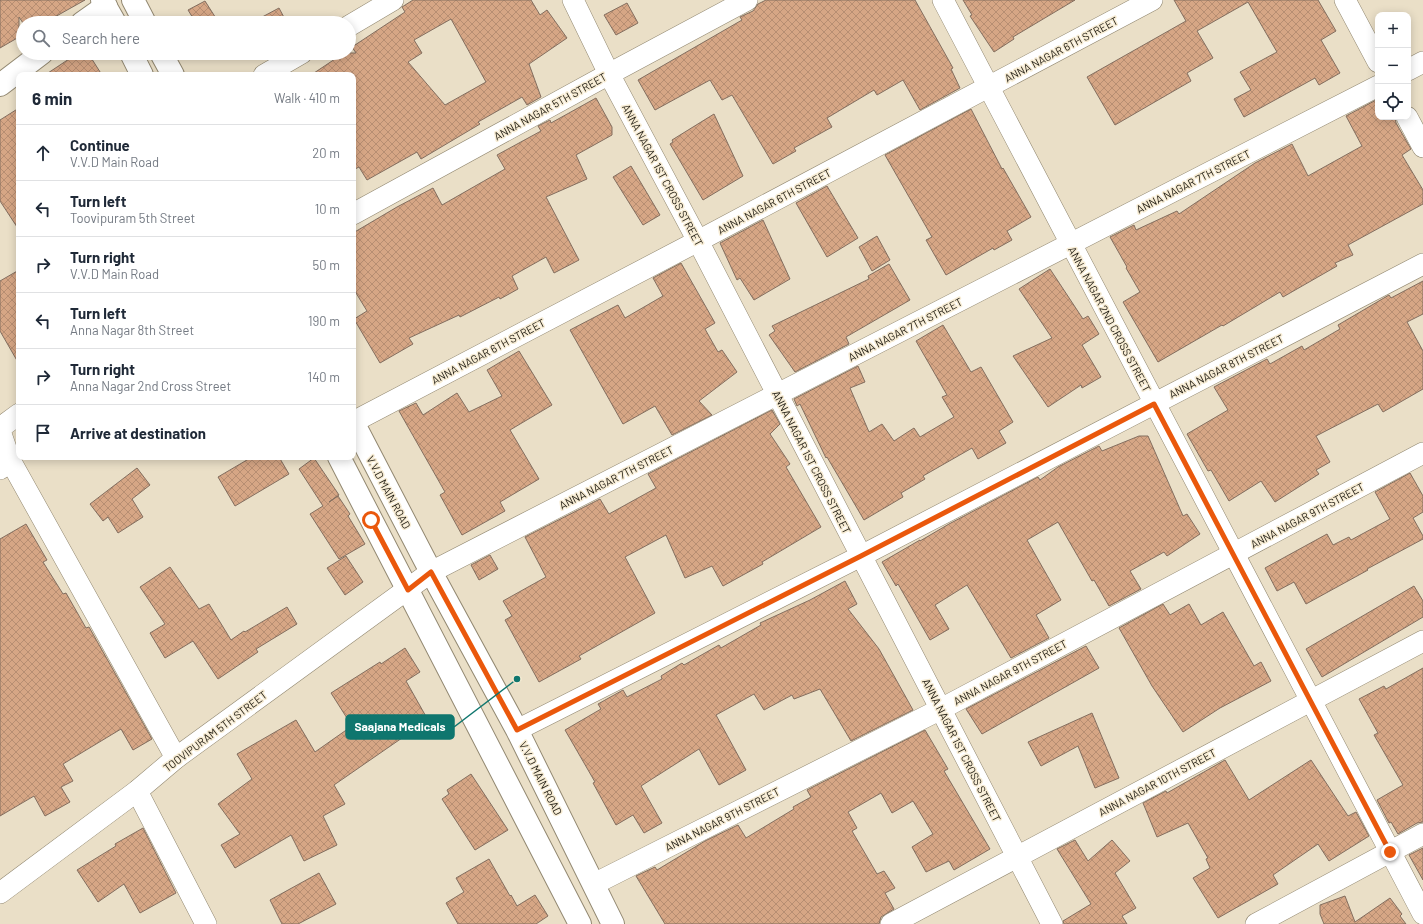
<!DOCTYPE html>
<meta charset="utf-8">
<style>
body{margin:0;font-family:Barlow,sans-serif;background:#f6f6f7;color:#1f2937}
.controls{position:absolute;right:12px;top:12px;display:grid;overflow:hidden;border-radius:8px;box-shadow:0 2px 10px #0003}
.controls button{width:36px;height:36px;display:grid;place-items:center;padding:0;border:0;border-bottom:1px solid #e0e1e3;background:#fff;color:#1f2937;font:20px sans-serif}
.stop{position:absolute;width:12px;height:12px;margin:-9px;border:3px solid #ea580c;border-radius:50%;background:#fff}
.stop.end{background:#ea580c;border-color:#fff;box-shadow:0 1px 4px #0008}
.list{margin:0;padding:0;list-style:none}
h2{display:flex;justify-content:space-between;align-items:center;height:52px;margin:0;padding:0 16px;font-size:17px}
h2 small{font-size:13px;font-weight:400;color:#747a83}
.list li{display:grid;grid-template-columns:26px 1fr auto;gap:12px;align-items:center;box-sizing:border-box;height:56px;padding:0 16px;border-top:1px solid #e0e1e3}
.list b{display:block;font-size:15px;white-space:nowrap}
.list p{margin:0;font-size:13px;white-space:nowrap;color:#747a83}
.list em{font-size:13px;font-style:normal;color:#747a83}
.icon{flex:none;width:22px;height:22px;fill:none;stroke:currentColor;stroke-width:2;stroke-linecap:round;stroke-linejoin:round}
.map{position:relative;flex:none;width:1423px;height:924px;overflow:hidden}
.search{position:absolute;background:#fff;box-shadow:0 2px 10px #0003;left:16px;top:16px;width:340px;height:44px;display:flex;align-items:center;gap:10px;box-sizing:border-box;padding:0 14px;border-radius:22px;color:#747a83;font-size:15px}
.panel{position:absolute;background:#fff;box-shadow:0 2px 10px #0003;left:16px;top:72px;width:340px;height:388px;border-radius:8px}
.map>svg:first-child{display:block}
</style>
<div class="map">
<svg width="1423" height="924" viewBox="0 0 1423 924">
<defs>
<pattern id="building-cross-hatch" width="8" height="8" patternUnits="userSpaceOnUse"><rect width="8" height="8" fill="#d6a685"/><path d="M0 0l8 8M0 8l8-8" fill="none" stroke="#b78e72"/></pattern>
</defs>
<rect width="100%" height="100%" fill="#eadfc7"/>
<g fill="url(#building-cross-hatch)" stroke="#836e5f" fill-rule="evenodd">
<polygon points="0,0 85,0 44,23 23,23 19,17 19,37 0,48"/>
<path d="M413,0H531L540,15L547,10L567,38L529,64L541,97L527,105L522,97L478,122L480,124L421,159L417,152L367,180L359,167L353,170V75H311L344,53H356L352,47L405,12L402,7ZM451,19L486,82L445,105L408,62L422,53L414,40Z"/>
<polygon points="766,0 915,0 953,68 951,69 960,88 920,110 903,80 877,95 874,90 827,118 832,127 794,148 796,151 773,164 732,95 722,100 710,80 655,110 638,80 742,20 740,17 753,11 758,4"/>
<polygon points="963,0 1075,0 1013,37 1014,39 994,52 970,16 972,15"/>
<polygon points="1174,0 1318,0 1336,31 1321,40 1340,73 1319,85 1315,78 1244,117 1234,99 1251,90 1240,72 1277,52 1248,2 1197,31 1213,58 1187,73 1191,81 1115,125 1087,77 1186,21"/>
<polygon points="205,1 219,23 196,23 188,10"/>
<polygon points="627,3 638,23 616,35 604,15"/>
<polygon points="279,8 287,23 251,23"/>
<polygon points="78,53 88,53 102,75 45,75"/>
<polygon points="596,98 612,127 612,135 576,155 587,179 546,197 579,260 554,273 546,257 512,276 518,289 500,299 499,297 460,317 459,315 409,338 413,344 380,363 354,319 367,311 353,288 353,233 397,207 433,188 442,205 505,169 497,155 541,131 538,126 550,120 551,123"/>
<polygon points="1378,99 1378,117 1395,117 1396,123 1411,149 1402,155 1423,190 1423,204 1348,245 1353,255 1335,263 1337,266 1283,297 1280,292 1223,326 1222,325 1158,362 1123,302 1140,292 1126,268 1127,267 1110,237 1134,225 1136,230 1177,211 1179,214 1255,163 1292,144 1308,176 1362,146 1346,116"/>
<polygon points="19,108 19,230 0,201 0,120"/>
<polygon points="971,109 1002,169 1003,168 1031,217 1007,231 1012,240 994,250 993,248 946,275 926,240 932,237 885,155"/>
<polygon points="714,114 743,176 703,200 670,144 673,142 672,140"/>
<polygon points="631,166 660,215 643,225 613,177"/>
<polygon points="827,186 858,238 827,257 796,203"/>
<polygon points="763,220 790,279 754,300 740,278 737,280 720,243"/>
<polygon points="877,236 890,260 872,271 859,247"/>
<polygon points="681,263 715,323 705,329 718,352 722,350 737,372 699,401 712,415 672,435 655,406 623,424 570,330 618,305 625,318 663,296 653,278"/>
<polygon points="889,264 910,300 846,337 849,344 795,372 769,335 775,331 772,326 869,279 868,276"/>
<polygon points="1050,269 1083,319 1088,316 1099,334 1082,345 1101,377 1082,388 1081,385 1048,407 1013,356 1052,338 1019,289"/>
<polygon points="19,270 19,364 0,331 0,281"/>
<polygon points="1423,281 1423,314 1407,322 1423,351 1423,389 1383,412 1378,404 1316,436 1330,462 1316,470 1319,474 1275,502 1261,481 1229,501 1211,470 1208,471 1187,434 1228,410 1214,387 1267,359 1270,364 1302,346 1304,350 1340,329 1338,325 1389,295 1391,298"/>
<polygon points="943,325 971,372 981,367 1013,422 999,431 1006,443 978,459 972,448 923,476 925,479 901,493 903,497 864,520 827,457 826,458 800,404 797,406 794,399 858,366 865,382 850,388 869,432 882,424 894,441 914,428 920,437 954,417 942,397 947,395 916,341"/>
<polygon points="519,351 552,405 510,430 539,479 500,502 505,511 462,535 440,495 445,492 399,411 416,403 423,415 457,393 469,412 502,396 487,370"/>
<polygon points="772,410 780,424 770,434 790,464 786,467 821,527 762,562 763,564 723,586 712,566 685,578 666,535 625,557 655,613 579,656 581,659 539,682 505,620 512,616 503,601 546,577 525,537 600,499 609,514 656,488 648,474"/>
<polygon points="1139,436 1148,436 1183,516 1187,514 1200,534 1167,556 1164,552 1130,571 1141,589 1109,606 1094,580 1092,581 1058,522 1027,540 1061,600 1036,615 1049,638 1011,658 967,585 935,605 949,629 930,640 898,584 896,586 882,562 920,540 920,541 949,524 1038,477 1040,480 1058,467 1099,446 1102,451"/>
<polygon points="252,457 279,457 289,474 235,506 218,477"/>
<polygon points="314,458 339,495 329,502 338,496 350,514 348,516 365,544 339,559 310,514 323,506 299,469"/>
<polygon points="137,468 150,485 132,499 143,517 118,533 108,517 103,521 90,504"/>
<polygon points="1410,473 1423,496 1423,512 1413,518 1423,536 1423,539 1367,569 1368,570 1306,604 1294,582 1277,591 1265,568 1327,534 1333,545 1349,537 1351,540 1390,519 1375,492"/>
<polygon points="26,524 47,560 43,562 63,594 66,593 86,628 89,627 152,739 133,750 121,729 63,764 73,781 61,787 70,802 45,816 34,796 0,816 0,539"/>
<polygon points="490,555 498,569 479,580 471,565"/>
<polygon points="346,556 363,582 345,595 327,568"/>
<polygon points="170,567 199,609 209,604 231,640 244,631 245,632 287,607 297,624 256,649 258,652 218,679 193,641 165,658 150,633 165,624 140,587"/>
<polygon points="845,581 857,604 848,609 879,649 913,710 851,741 820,689 794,699 792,695 764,710 754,694 716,715 746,770 719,785 699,749 641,786 662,823 644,833 633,815 616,825 593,783 595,782 565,730 601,709 598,704 623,690 627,697 662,679 661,676 682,663 684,665 719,645 721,648 761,625 760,623 810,600"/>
<polygon points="1414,586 1423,601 1423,617 1322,677 1306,649"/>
<polygon points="1163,604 1170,615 1189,604 1201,625 1223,612 1254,666 1261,662 1271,681 1220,708 1183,732 1152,686 1119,628"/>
<polygon points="1086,646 1099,668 982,734 966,709"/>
<polygon points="405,648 420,672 406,681 428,720 334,785 345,804 323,816 337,845 304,861 291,835 235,868 221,845 240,834 218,804 252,779 237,754 296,720 315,752 352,726 331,693 380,662 381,664"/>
<polygon points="1423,668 1423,822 1417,823 1398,834 1391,822 1389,823 1377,800 1403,785 1374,735 1378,733 1359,699 1384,686 1386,689"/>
<polygon points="1092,713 1119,778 1095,788 1078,746 1041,766 1028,742"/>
<polygon points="925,730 948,769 944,771 990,849 954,870 949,861 926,872 912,847 933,834 913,801 892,813 881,793 848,812 857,828 852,831 877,874 884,871 895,888 885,893 894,909 881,917 879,924 665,924 636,876 655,867 657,870 705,841 738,825 746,838 794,809 793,807 811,797 807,790"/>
<polygon points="1225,760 1249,800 1311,760 1348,816 1356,812 1369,836 1329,861 1318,844 1273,875 1278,884 1218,918 1193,878 1210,868 1206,859 1208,858 1188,823 1157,837 1143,803 1166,791 1167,793"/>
<polygon points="471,774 508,830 475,850 442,799 449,794 447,790"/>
<polygon points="143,828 176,893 140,913 124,884 98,902 77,870 116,846 115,844"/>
<polygon points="1075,840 1088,861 1112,840 1130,861 1115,873 1136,908 1122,916 1127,924 1064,924 1063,921 1091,904 1057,849"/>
<polygon points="1423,848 1423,880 1409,855"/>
<polygon points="489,859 510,896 511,895 517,906 535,895 548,916 536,924 458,924 446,903 464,892 456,878"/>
<polygon points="319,873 336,904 298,924 282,924 270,900"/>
<polygon points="1345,896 1355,922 1390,898 1402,914 1400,916 1406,924 1324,924 1320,914 1320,905"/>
</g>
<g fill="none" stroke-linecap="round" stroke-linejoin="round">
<defs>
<g id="minor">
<polyline points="573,0 609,74 698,241 1052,924"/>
<polyline points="943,0 1423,914"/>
<polyline points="1345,0 1378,62"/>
<polyline points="349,26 393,0"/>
<polyline points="1408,70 1423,62"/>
<polyline points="264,75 302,53"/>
<polyline points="1407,117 1423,147"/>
<polyline points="353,214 609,74 747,0"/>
<polyline points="353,422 698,241 1152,0"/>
<polyline points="0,428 19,414"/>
<polyline points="0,431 10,460"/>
<polyline points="0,469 10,460 176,758"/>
<polyline points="517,730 861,556 1423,264"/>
<polyline points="137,791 206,924"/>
<polyline points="594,884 941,709 1423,453"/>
<polyline points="0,893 137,791 176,758 431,572 1378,86"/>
<polyline points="891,924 1423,641"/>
<polyline points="1256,924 1423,834"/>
</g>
<g id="tertiary">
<polyline points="82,23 106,6"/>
<polyline points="0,85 42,53"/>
</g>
<g id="secondary">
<polyline points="102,0 115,23"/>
<polyline points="133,0 145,23"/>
<polyline points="131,53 142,75"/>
<polyline points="161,53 173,75"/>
<polyline points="353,422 431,572 517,730 613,924"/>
<polyline points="339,457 580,924"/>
</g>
</defs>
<use href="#minor" stroke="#928871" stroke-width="22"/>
<use href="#tertiary" stroke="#928871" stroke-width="24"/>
<use href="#secondary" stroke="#928871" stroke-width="24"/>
<use href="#minor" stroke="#fff" stroke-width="21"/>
<use href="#tertiary" stroke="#fff" stroke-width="22"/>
<use href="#secondary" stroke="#fff" stroke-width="22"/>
</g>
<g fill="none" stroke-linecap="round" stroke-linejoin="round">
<polyline stroke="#ea580c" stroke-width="5" points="371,520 408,590 431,572 517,730 861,556 1154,404 1390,852"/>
</g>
<g text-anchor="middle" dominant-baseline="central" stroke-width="3" stroke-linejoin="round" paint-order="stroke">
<g font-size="11" fill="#1e1a11" stroke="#f7ecd4">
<text transform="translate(1061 49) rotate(-28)">ANNA NAGAR 6TH STREET</text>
<text transform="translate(550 106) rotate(-29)">ANNA NAGAR 5TH STREET</text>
<text transform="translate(663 175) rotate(62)">ANNA NAGAR 1ST CROSS STREET</text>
<text transform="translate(1193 181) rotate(-27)">ANNA NAGAR 7TH STREET</text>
<text transform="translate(774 201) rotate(-28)">ANNA NAGAR 6TH STREET</text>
<text transform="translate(1110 319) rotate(62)">ANNA NAGAR 2ND CROSS STREET</text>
<text transform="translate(905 329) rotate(-27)">ANNA NAGAR 7TH STREET</text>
<text transform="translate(488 351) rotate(-28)">ANNA NAGAR 6TH STREET</text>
<text transform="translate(1226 366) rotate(-27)">ANNA NAGAR 8TH STREET</text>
<text transform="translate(812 462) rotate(63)">ANNA NAGAR 1ST CROSS STREET</text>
<text transform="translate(616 477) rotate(-27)">ANNA NAGAR 7TH STREET</text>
<text transform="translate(389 492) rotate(62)">V.V.D MAIN ROAD</text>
<text transform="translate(1307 515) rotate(-28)">ANNA NAGAR 9TH STREET</text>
<text transform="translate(1010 672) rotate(-28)">ANNA NAGAR 9TH STREET</text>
<text transform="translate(215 731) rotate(-37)">TOOVIPURAM 5TH STREET</text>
<text transform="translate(962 750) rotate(63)">ANNA NAGAR 1ST CROSS STREET</text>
<text transform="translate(541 778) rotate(63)">V.V.D MAIN ROAD</text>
<text transform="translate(1157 782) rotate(-28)">ANNA NAGAR 10TH STREET</text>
<text transform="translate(722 819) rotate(-27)">ANNA NAGAR 9TH STREET</text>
</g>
</g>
<path fill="none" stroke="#0f766e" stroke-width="1.5" d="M517 679L454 727"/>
<circle fill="#0f766e" stroke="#f7ecd4" stroke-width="1.5" cx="517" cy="679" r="4"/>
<rect fill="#0f766e" stroke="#0f766e" stroke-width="1.5" x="346" y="715" width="108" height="24" rx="4"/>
<g font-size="12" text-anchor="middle" font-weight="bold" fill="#fff">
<text x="400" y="731">Saajana Medicals</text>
</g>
</svg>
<div class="controls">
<button>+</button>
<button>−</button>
<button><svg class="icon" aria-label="locate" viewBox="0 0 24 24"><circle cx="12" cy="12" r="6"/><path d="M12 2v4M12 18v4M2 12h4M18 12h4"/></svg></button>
</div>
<div class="stop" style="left:371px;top:520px"></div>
<div class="stop end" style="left:1390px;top:852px"></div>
<div class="search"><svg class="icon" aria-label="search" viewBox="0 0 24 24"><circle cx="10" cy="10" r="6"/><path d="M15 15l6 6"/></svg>Search here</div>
<section class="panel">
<h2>6 min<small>Walk · 410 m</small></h2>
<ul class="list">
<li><svg class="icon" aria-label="ahead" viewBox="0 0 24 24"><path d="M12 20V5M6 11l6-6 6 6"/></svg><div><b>Continue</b><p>V.V.D Main Road</p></div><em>20 m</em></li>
<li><svg class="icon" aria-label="left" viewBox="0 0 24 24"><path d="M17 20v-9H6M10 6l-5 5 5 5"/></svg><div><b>Turn left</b><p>Toovipuram 5th Street</p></div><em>10 m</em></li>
<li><svg class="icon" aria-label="right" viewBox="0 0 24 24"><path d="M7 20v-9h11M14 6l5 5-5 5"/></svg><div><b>Turn right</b><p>V.V.D Main Road</p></div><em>50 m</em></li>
<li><svg class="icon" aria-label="left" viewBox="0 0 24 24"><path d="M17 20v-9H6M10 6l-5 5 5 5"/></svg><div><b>Turn left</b><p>Anna Nagar 8th Street</p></div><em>190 m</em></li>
<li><svg class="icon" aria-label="right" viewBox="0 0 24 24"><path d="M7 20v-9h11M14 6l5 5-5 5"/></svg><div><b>Turn right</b><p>Anna Nagar 2nd Cross Street</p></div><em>140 m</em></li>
<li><svg class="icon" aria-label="arrive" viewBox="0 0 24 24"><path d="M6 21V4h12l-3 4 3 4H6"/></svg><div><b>Arrive at destination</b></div></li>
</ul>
</section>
</div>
